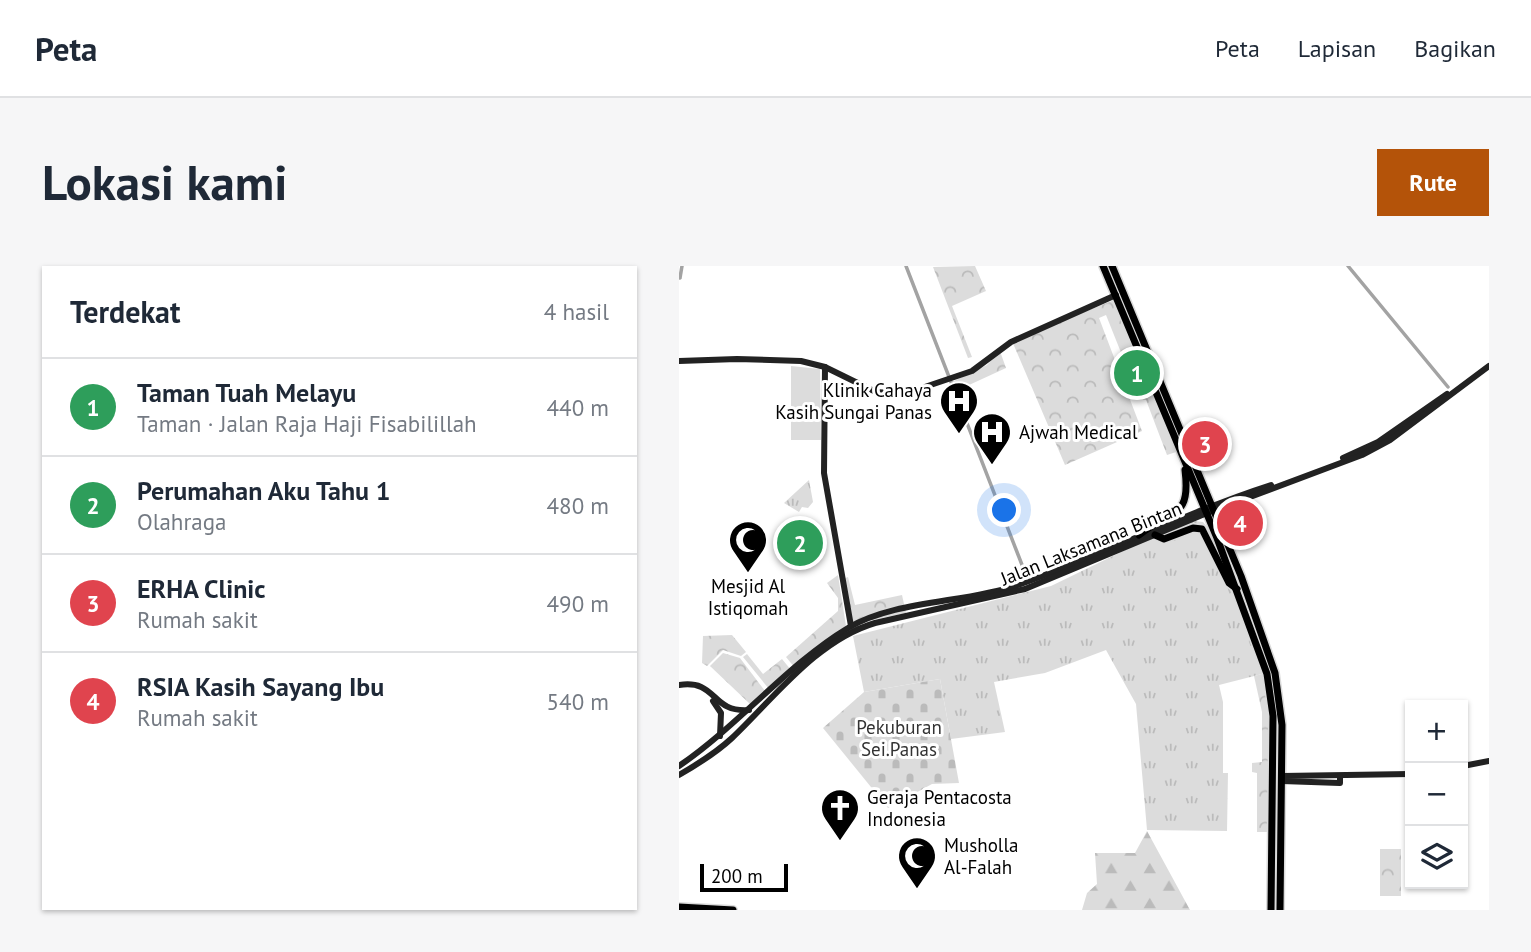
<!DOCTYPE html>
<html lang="id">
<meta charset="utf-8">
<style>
body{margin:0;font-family:"PT Sans",sans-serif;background:#f6f6f7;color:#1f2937}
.controls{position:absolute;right:21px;bottom:21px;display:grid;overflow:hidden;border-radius:0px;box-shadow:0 2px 5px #0004}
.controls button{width:63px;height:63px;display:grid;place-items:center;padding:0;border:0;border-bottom:2px solid #e0e1e3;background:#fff;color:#1f2937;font:35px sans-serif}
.scale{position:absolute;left:21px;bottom:18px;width:88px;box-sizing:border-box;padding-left:7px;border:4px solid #000;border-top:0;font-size:19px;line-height:24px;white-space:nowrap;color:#000;-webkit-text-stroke:5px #fff;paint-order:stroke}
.you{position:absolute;left:326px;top:245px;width:24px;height:24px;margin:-18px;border:5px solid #fff;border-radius:50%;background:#1a73e8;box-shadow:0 0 0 10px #1a73e833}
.badge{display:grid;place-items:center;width:46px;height:46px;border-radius:50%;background:#b45309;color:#fff;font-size:23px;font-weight:700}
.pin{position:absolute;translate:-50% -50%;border:4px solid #fff;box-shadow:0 2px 7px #0006}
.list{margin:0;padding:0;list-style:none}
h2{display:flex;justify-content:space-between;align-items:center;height:91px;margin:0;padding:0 28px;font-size:30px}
h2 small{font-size:23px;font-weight:400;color:#747a83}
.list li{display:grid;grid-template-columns:46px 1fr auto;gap:21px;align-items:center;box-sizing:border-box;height:98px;padding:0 28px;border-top:2px solid #e0e1e3}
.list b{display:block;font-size:26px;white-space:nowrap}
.list p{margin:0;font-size:23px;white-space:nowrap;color:#747a83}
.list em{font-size:23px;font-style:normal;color:#747a83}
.icon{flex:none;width:38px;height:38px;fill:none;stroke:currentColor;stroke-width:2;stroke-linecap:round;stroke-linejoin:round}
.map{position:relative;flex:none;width:810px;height:644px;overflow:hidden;border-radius:0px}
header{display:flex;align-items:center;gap:42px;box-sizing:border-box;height:98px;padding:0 35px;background:#fff;border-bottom:2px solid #e0e1e3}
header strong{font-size:33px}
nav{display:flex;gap:38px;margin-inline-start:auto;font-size:24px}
.intro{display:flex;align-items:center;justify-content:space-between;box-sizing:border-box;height:168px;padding:0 42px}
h1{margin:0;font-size:49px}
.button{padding:18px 32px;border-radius:0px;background:#b45309;color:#fff;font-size:24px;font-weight:700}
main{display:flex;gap:42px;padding:0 42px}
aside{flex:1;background:#fff;border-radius:0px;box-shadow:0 2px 5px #0004}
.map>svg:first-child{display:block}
</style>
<header>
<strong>Peta</strong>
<nav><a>Peta</a><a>Lapisan</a><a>Bagikan</a></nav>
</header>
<div class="intro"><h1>Lokasi kami</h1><a class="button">Rute</a></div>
<main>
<aside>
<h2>Terdekat<small>4 hasil</small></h2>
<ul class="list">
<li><span class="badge" style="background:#2e9e5b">1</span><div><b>Taman Tuah Melayu</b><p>Taman · Jalan Raja Haji Fisabilillah</p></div><em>440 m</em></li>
<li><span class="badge" style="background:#2e9e5b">2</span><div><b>Perumahan Aku Tahu 1</b><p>Olahraga</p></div><em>480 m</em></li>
<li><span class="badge" style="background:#e0444e">3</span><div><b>ERHA Clinic</b><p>Rumah sakit</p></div><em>490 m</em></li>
<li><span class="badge" style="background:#e0444e">4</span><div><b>RSIA Kasih Sayang Ibu</b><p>Rumah sakit</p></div><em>540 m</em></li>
</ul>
</aside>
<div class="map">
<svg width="810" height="644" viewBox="0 0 810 644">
<defs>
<pattern id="grass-tufts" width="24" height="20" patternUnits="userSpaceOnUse" patternTransform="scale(1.75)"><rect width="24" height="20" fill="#dcdcdc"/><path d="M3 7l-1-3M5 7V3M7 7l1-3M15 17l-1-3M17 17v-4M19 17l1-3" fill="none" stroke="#bbb"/></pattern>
<pattern id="forest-firs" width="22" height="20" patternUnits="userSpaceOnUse" patternTransform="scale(1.75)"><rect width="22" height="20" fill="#dcdcdc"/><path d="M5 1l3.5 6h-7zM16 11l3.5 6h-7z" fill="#bbb"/></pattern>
<pattern id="cemetery-stones" width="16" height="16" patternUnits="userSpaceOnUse" patternTransform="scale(1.75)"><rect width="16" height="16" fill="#dcdcdc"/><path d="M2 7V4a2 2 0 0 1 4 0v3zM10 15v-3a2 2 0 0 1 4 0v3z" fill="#bbb"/></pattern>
<pattern id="park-crowns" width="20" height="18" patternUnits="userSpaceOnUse" patternTransform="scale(1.75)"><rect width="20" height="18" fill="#dcdcdc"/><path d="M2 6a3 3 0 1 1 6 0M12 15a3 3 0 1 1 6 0" fill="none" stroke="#bbb"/></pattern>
</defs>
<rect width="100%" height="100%" fill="#fff"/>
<g fill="url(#grass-tufts)">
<polygon points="130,214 134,236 129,242 123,241 120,246 105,237"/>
<polygon points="508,254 524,256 532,265 587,407 540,419 544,436 544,507 549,507 548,565 468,564 457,438 427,384 366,407 315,416 326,466 272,473 261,413 185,426 174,370 372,320"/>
</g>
<polygon fill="url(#forest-firs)" points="468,565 511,644 403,644 408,627 418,618 416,587 456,587"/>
<polygon fill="url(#cemetery-stones)" points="261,413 280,517 253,518 209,542 144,462 185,426"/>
<g fill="url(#park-crowns)">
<polygon points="296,0 307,25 273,40 293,91 289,92 254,1"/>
<polygon points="435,34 497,186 488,189 467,134 461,134 427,49 420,52 463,165 386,199 333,75"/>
<polygon points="319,87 322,88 327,102 277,125 273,116 308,99"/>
<polygon points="159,309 167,360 116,402 107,391 159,345 159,332 148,317"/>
<polygon points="169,311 176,339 223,329 227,347 174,358 164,313"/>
<polygon points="53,369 67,386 62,390 44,384 28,400 23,397 24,370"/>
<polygon points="44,387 61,392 86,425 71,438 31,400"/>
<polygon points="68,388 84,408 103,393 112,404 90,423 64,391"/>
<polygon points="587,407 592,428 592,566 578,566 578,507 573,506 573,497 583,496 583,446 575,410"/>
<rect x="701" y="583" width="21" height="47"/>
</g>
<polygon fill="#dcdcdc" points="112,100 141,103 142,174 112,174"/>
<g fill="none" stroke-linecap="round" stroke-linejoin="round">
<g stroke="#a3a3a3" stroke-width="3.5">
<polyline points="227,0 345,304"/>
<polyline points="669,0 769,121"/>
<polyline points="1,12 3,0"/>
</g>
<defs>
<g id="primary">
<polyline points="424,0 538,272 588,408 594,450 592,644"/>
<polyline points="433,0 562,310 596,407 603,459 601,644"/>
<path d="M460,269C494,242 512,253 506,204"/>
<polyline points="476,269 485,273 514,262 523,263 550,317 558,323"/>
<polyline points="0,641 54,644"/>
</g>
</defs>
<use href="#primary" stroke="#dbdbdb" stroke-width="10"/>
<g stroke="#222" stroke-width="6">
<polyline points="0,95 58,93 122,95 146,101 197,126 225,128 293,105 332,76 437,29"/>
<polyline points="146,101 145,207 172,360"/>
<polyline points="664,192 699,176 768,128"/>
<path d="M0,419C39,413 31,447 70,444"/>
<polyline points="34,435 42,447 41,470"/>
<path d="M0,500C60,459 109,398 169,362C216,334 287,337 339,319C425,289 505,247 592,219"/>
<polyline points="784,500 810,495"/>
<path d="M0,509C19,498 37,487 53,472C95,432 138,374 196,357L346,323L528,247L683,189L711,174L810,100"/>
<polyline points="603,510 731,508"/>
<polyline points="603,515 661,517 661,510"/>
</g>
<use href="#primary" stroke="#000" stroke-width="7"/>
</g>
<defs>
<symbol id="hospital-pin" viewBox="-11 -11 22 30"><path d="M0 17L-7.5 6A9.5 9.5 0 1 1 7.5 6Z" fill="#000" stroke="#fff"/><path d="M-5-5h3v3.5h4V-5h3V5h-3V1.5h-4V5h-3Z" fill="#fff"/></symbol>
<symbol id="mosque-pin" viewBox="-11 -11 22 30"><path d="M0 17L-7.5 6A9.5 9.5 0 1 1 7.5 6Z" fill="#000" stroke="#fff"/><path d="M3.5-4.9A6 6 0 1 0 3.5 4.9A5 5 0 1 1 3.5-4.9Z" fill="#fff"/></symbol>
<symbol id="church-pin" viewBox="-11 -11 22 30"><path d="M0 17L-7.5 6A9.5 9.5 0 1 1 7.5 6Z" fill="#000" stroke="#fff"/><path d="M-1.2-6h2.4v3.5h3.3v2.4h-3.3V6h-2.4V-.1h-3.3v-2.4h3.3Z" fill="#fff"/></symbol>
</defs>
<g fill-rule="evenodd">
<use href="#hospital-pin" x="258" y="113" width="44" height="60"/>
<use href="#hospital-pin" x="291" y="144" width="44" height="60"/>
<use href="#mosque-pin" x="47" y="252" width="44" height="60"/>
<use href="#church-pin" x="139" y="520" width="44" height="60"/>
<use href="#mosque-pin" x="216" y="568" width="44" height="60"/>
</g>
<g text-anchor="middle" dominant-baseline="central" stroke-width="6" stroke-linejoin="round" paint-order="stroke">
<g font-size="19" fill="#000" stroke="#fff" text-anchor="start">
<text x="253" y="124" text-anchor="end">Klinik Cahaya<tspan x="253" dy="22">Kasih Sungai Panas</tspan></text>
<text x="340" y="166">Ajwah Medical</text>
<text x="69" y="320" text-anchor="middle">Mesjid Al<tspan x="69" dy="22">Istiqomah</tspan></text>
<text x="188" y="531">Geraja Pentacosta<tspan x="188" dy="22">Indonesia</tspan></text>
<text x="265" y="579">Musholla<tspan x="265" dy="22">Al-Falah</tspan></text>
</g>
<g font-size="19" fill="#000" stroke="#fff">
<text transform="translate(412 277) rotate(-22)">Jalan Laksamana Bintan</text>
</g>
<g font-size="19" fill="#333" stroke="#fff">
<text x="220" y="461">Pekuburan<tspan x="220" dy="22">Sei.Panas</tspan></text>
</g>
</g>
</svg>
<div class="controls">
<button>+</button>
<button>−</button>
<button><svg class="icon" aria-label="layers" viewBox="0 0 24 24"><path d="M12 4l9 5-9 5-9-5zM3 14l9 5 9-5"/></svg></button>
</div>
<div class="scale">200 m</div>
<div class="you"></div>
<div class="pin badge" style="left:458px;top:107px;background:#2e9e5b">1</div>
<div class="pin badge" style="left:121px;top:277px;background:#2e9e5b">2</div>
<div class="pin badge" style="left:526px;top:178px;background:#e0444e">3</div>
<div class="pin badge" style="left:561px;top:257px;background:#e0444e">4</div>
</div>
</main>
